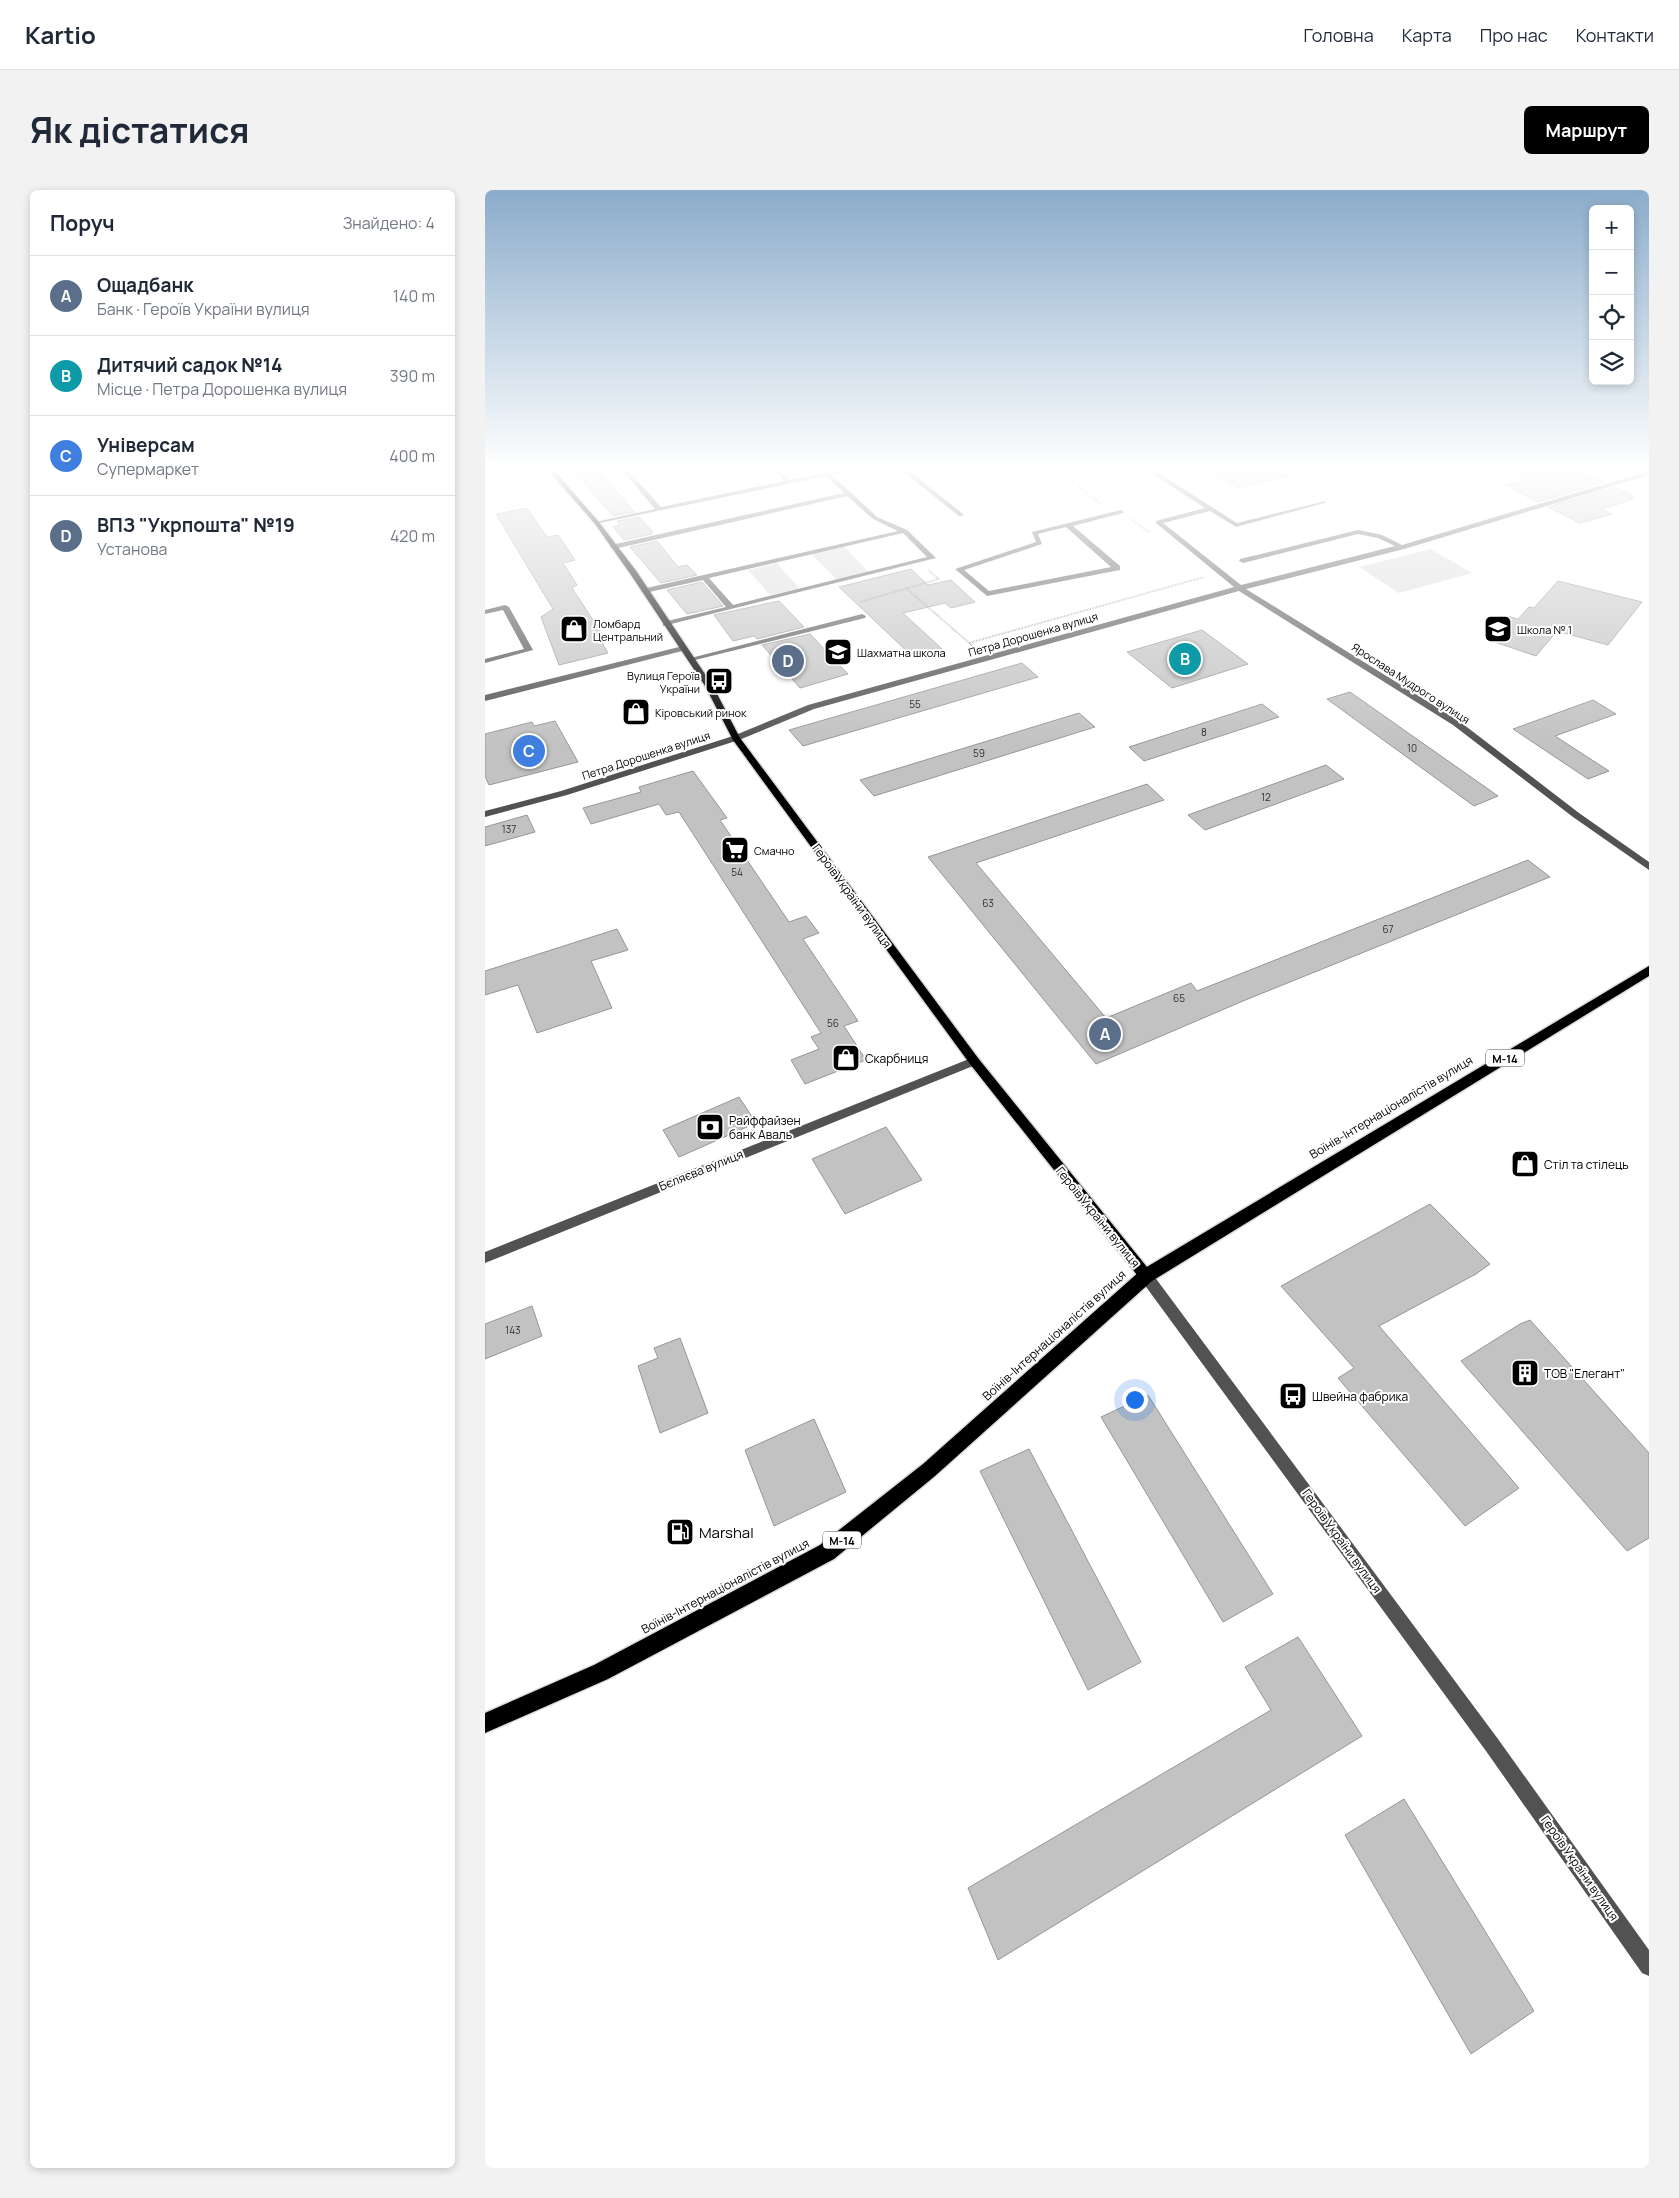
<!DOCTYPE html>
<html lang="uk">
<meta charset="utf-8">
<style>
body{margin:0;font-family:Manrope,sans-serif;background:#f2f2f3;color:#1f2937}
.controls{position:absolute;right:15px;top:15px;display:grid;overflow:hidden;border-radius:8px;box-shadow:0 2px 8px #0003}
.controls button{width:45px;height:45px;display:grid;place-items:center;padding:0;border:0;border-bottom:1px solid #e0e1e3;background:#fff;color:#1f2937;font:25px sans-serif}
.you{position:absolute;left:649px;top:1209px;width:18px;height:18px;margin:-12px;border:4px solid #fff;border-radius:50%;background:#1a73e8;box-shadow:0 0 0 8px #1a73e833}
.badge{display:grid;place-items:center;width:32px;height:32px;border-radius:50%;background:#000;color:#fff;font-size:16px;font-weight:700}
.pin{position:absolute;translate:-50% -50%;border:2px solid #fff;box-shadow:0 1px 5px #0006}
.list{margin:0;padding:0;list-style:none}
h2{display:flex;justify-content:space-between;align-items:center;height:65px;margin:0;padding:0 20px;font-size:21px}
h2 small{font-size:16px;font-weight:400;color:#747a83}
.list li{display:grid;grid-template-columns:32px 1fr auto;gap:15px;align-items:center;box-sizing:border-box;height:80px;padding:0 20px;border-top:1px solid #e0e1e3}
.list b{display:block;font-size:19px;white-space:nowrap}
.list p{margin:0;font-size:16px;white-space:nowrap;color:#747a83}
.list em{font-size:16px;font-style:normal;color:#747a83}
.icon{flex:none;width:28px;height:28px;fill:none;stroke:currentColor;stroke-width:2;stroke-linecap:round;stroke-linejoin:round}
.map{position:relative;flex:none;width:1164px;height:1978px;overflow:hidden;border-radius:8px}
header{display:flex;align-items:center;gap:30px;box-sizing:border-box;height:70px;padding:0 25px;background:#fff;border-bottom:1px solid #e0e1e3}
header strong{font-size:24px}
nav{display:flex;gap:28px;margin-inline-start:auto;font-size:18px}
.intro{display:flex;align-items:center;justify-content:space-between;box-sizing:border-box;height:120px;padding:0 30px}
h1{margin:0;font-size:35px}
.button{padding:12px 22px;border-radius:8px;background:#000;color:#fff;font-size:18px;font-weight:700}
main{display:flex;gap:30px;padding:0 30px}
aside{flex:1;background:#fff;border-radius:8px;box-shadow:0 2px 8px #0003}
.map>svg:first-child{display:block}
</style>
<header>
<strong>Kartio</strong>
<nav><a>Головна</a><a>Карта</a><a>Про нас</a><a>Контакти</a></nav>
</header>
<div class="intro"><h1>Як дістатися</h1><a class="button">Маршрут</a></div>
<main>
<aside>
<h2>Поруч<small>Знайдено: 4</small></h2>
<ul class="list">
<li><span class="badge" style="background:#5c6f8a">A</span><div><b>Ощадбанк</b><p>Банк · Героїв України вулиця</p></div><em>140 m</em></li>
<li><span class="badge" style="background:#0f9aa8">B</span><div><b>Дитячий садок №14</b><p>Місце · Петра Дорошенка вулиця</p></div><em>390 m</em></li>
<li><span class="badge" style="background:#3f7fe0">C</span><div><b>Універсам</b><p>Супермаркет</p></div><em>400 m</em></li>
<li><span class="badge" style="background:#5c6f8a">D</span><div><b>ВПЗ &quot;Укрпошта&quot; №19</b><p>Установа</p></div><em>420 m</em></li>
</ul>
</aside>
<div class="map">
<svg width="1164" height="1978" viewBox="0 0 1164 1978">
<rect width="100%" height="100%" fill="#fff"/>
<g fill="#d9d9d9">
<polygon points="359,356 383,382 352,390 326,364"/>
<polygon points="946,359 987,383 914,403 874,377"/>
<polygon points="292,373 314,398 285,405 263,380"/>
</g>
<g fill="#c2c2c2" stroke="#969696">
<polygon points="87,279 112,279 150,322 128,326"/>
<polygon points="720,279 803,279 804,286 753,298"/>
<polygon points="1018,279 1091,279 1120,292 1053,312 1019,295 1041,290"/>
<polygon points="1130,297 1149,306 1145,307 1149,309 1117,319 1127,324 1095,333 1063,317"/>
<polygon points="42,318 62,347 73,345 90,370 78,373 92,395 87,398 121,450 117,453 123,463 74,475 56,427 68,419 11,324"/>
<polygon points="154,327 168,342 167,344 139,350 128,337 135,335 132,331"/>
<polygon points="172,351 193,377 202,375 212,385 176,393 145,357"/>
<polygon points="426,379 443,395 466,390 490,412 466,418 460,413 418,423 457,459 428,467 354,397"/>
<polygon points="1073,391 1157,412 1123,455 1072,441 1051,466 1001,449 1022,426 1033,429 1044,417 1049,418"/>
<polygon points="217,392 238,416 202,424 182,400"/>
<polygon points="294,411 319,437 272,449 269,446 248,451 229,425"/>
<polygon points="717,440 763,474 687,498 642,462"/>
<polygon points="325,444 363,484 315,498 277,455"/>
<polygon points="537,473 553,487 318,556 304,540"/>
<polygon points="865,502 1013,606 989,616 842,509"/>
<polygon points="1108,510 1131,524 1070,546 1124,581 1103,589 1028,539"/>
<polygon points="777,514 794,527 659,571 644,557"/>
<polygon points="594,523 610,537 389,606 375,590"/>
<polygon points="70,531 93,572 4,595 0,586 0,544 47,532 49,536"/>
<polygon points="841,575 859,589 720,640 703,625"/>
<polygon points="208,581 242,628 235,630 304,732 321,726 334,743 318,749 373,831 359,836 381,870 320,894 306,870 334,859 326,847 336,843 194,622 181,625 174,614 106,634 98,618 156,602 154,597"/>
<polygon points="662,594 679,610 491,673 621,828 706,793 712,801 1043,670 1065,687 758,811 611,874 443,667"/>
<polygon points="42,625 50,642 0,656 0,637"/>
<polygon points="132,739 143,760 106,771 127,818 52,843 33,795 0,805 0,781"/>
<polygon points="254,907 271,933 194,967 178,940"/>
<polygon points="401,937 437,990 360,1024 327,969"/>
<polygon points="945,1014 1005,1074 991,1084 894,1136 1034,1298 980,1336 853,1188 869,1178 796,1096"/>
<polygon points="47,1116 57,1146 0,1169 0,1134"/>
<polygon points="1045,1130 1164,1263 1164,1348 1142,1361 976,1171 1035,1134"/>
<polygon points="195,1148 223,1223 175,1243 153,1176 173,1168 169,1158"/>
<polygon points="663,1205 788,1404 738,1432 616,1227"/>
<polygon points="329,1229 361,1302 289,1336 260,1260"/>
<polygon points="544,1259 656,1472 603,1500 495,1281"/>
<polygon points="813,1447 877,1546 513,1770 483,1698 786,1520 760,1477"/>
<polygon points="919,1609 1049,1821 986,1864 860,1645"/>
</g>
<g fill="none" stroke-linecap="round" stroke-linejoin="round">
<defs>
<polygon id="major" points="62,279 68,279 114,332 152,382 228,496 255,548 493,868 666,1082 668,1086 666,1090 661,1092 656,1090 485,874 248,550 220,496 146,385 110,334"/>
<polygon id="highway" points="1164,776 1164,786 667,1091 450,1286 349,1369 123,1489 0,1543 0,1523 109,1475 335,1355 438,1274 655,1081"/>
</defs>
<use href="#major" stroke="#dbdbdb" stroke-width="3"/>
<use href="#highway" stroke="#dbdbdb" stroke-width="3"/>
<g stroke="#747474" stroke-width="2" stroke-dasharray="0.5 1" stroke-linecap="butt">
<polyline points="570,279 616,314"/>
<polyline points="645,329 664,342"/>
<polyline points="421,398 490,458"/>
<polyline points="375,412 454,389 443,380"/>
<polyline points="484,453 719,387"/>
</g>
<g fill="#525252" fill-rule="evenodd">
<path d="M136,279H142L176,317L299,291L288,279H294L305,290L358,279H370L347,285L392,327L422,340L451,368L178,436V432L241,417L218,390L160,403L156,401L157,399L413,341L388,329L362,306L129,359L125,357L126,355L359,303L341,286L110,334V332L170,319ZM418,343L442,367L248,415L224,388Z"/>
<polygon points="415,279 422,279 478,324 478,326 474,326"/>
<polygon points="660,279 667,279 752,333 840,311 840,313 751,337 725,321 678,333 756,395 910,356 893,348 873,344 758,373 754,371 755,369 873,340 897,345 917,355 1164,281 1164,285 919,359 761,399 974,531 1094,623 1164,672 1164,680 1088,627 968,535 754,401 329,519 254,550 82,605 0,627 0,621 76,601 248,546 323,515 749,397 671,333 671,331 720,318"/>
<path d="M636,320L639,322L638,323L588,336L635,376V380L502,406L470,379L551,352L547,342ZM581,337L626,377L504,401L479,380L557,354L553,344Z"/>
<polygon points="20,415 24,417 48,460 0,473 0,469 39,459 18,420 0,424 0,420"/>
<polygon points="377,424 381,426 380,428 206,471 202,469"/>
<polygon points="198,456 202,458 201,460 0,511 0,505"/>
<polygon points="489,867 493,868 495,871 493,874 0,1073 0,1062"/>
<polygon points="661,1080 666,1082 1013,1549 1164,1760 1164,1786 1157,1783 1001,1561 656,1090 654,1086 656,1082"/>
</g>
<use href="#major" fill="#000" fill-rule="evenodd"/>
<use href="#highway" fill="#000" fill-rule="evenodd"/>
</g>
<linearGradient id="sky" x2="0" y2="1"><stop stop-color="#8baccb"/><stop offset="0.5" stop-color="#fff"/><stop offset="1" stop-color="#fff" stop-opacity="0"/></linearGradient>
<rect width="1164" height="556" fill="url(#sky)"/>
<defs>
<symbol id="shop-square" viewBox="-11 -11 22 22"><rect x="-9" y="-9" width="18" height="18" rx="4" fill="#000" stroke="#fff"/><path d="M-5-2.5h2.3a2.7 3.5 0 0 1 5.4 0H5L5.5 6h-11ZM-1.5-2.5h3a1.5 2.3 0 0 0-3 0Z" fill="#fff"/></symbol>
<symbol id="school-square" viewBox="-11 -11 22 22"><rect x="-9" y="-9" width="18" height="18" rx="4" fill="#000" stroke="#fff"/><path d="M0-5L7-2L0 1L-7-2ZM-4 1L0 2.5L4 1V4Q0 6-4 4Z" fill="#fff"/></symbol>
<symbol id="bus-square" viewBox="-11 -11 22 22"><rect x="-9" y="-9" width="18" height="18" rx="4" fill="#000" stroke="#fff"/><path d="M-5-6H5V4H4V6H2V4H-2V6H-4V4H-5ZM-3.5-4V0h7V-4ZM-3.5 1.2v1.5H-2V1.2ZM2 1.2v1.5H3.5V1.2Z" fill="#fff"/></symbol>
<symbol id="supermarket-square" viewBox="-11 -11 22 22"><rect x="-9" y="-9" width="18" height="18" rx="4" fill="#000" stroke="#fff"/><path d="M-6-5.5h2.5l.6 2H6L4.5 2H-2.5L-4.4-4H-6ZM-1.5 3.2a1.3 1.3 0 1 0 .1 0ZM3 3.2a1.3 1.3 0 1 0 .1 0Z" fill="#fff"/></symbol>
<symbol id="bank-square" viewBox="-11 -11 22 22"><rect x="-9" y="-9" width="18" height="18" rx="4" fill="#000" stroke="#fff"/><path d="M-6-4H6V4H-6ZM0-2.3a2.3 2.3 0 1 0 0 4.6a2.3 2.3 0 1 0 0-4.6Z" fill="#fff"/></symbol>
<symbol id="building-square" viewBox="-11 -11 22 22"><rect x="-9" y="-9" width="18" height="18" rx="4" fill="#000" stroke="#fff"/><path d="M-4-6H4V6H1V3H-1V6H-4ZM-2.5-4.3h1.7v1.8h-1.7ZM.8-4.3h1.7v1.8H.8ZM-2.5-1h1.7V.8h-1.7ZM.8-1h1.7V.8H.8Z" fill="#fff"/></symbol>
<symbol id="fuel-square" viewBox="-11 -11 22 22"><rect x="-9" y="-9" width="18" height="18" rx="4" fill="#000" stroke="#fff"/><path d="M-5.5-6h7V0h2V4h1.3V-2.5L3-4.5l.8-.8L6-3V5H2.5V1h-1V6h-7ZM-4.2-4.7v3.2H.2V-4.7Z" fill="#fff"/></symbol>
</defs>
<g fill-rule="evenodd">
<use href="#shop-square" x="73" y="423" width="32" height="32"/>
<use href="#school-square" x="997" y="423" width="32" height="32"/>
<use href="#school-square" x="337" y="446" width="32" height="32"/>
<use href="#bus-square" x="218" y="475" width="32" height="32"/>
<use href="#shop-square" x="135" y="506" width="32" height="32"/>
<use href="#supermarket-square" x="234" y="644" width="32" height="32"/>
<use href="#shop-square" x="345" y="852" width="32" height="32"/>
<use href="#bank-square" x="209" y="921" width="32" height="32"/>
<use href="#shop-square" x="1024" y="958" width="32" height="32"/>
<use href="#building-square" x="1024" y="1167" width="32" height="32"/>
<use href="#bus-square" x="792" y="1190" width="32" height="32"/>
<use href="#fuel-square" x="179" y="1326" width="32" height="32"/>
</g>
<g text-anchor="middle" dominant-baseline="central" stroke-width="4" stroke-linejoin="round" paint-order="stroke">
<g font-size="10" fill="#303030">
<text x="430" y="514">55</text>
<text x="719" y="542">8</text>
<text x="927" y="558">10</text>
<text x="494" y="563">59</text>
<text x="781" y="607">12</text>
<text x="24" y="639">137</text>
<text x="252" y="682">54</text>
<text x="503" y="713">63</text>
<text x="903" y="739">67</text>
<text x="694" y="808">65</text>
<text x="348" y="833">56</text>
<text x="28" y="1140">143</text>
</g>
<g font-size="11" fill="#000" stroke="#fff" text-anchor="start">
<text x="108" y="433">Ломбард<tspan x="108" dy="13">Центральний</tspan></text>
<text x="1032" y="439">Школа № 1</text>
<text x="372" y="462">Шахматна школа</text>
<text x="215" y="485" text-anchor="end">Вулиця Героїв<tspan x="215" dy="13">України</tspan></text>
<text x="170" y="522">Кіровський ринок</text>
<text x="269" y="660">Смачно</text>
</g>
<g font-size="11" fill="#000" stroke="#fff">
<text transform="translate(548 444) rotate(-16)">Петра Дорошенка вулиця</text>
<text transform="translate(926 493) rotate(33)">Ярослава Мудрого вулиця</text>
<text transform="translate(161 565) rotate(-18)">Петра Дорошенка вулиця</text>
</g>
<g fill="#fff" stroke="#4c4c4c" stroke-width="1">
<rect x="1001" y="859.5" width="38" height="17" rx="4"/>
<rect x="338" y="1341.5" width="38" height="17" rx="4"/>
</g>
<g font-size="11" font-weight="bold" fill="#000">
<text x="1020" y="868">М-14</text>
<text x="357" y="1350">М-14</text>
</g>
<g font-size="12" fill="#000" stroke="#fff">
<text transform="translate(367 706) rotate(54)">Героїв України вулиця</text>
<text transform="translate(906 917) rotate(-31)">Воїнів-Інтернаціоналістів вулиця</text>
<text transform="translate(216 980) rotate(-22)">Бєляєва вулиця</text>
<text transform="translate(613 1027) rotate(51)">Героїв України вулиця</text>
<text transform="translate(569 1145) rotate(-42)">Воїнів-Інтернаціоналістів вулиця</text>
<text transform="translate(857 1351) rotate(54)">Героїв України вулиця</text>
<text transform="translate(240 1396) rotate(-28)">Воїнів-Інтернаціоналістів вулиця</text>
<text transform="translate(1095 1678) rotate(55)">Героїв України вулиця</text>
</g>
<g font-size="12" fill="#000" stroke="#fff" text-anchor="start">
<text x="380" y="868">Скарбниця</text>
<text x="244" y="930">Райффайзен<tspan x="244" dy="14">банк Аваль</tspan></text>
<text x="1059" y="974">Стіл та стілець</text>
<text x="1059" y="1183">ТОВ "Елегант"</text>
<text x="827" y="1206">Швейна фабрика</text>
</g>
<g font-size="15" fill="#000" stroke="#fff" text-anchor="start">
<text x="214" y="1342">Marshal</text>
</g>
</g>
</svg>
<div class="controls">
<button>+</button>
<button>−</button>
<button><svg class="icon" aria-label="locate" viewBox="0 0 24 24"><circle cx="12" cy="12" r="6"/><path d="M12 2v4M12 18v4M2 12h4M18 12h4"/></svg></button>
<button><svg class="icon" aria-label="layers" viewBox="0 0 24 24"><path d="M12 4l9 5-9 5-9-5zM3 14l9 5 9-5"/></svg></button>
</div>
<div class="you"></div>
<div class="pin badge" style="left:620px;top:844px;background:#5c6f8a">A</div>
<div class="pin badge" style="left:700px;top:469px;background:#0f9aa8">B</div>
<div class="pin badge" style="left:44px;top:561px;background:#3f7fe0">C</div>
<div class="pin badge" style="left:303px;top:471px;background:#5c6f8a">D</div>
</div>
</main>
